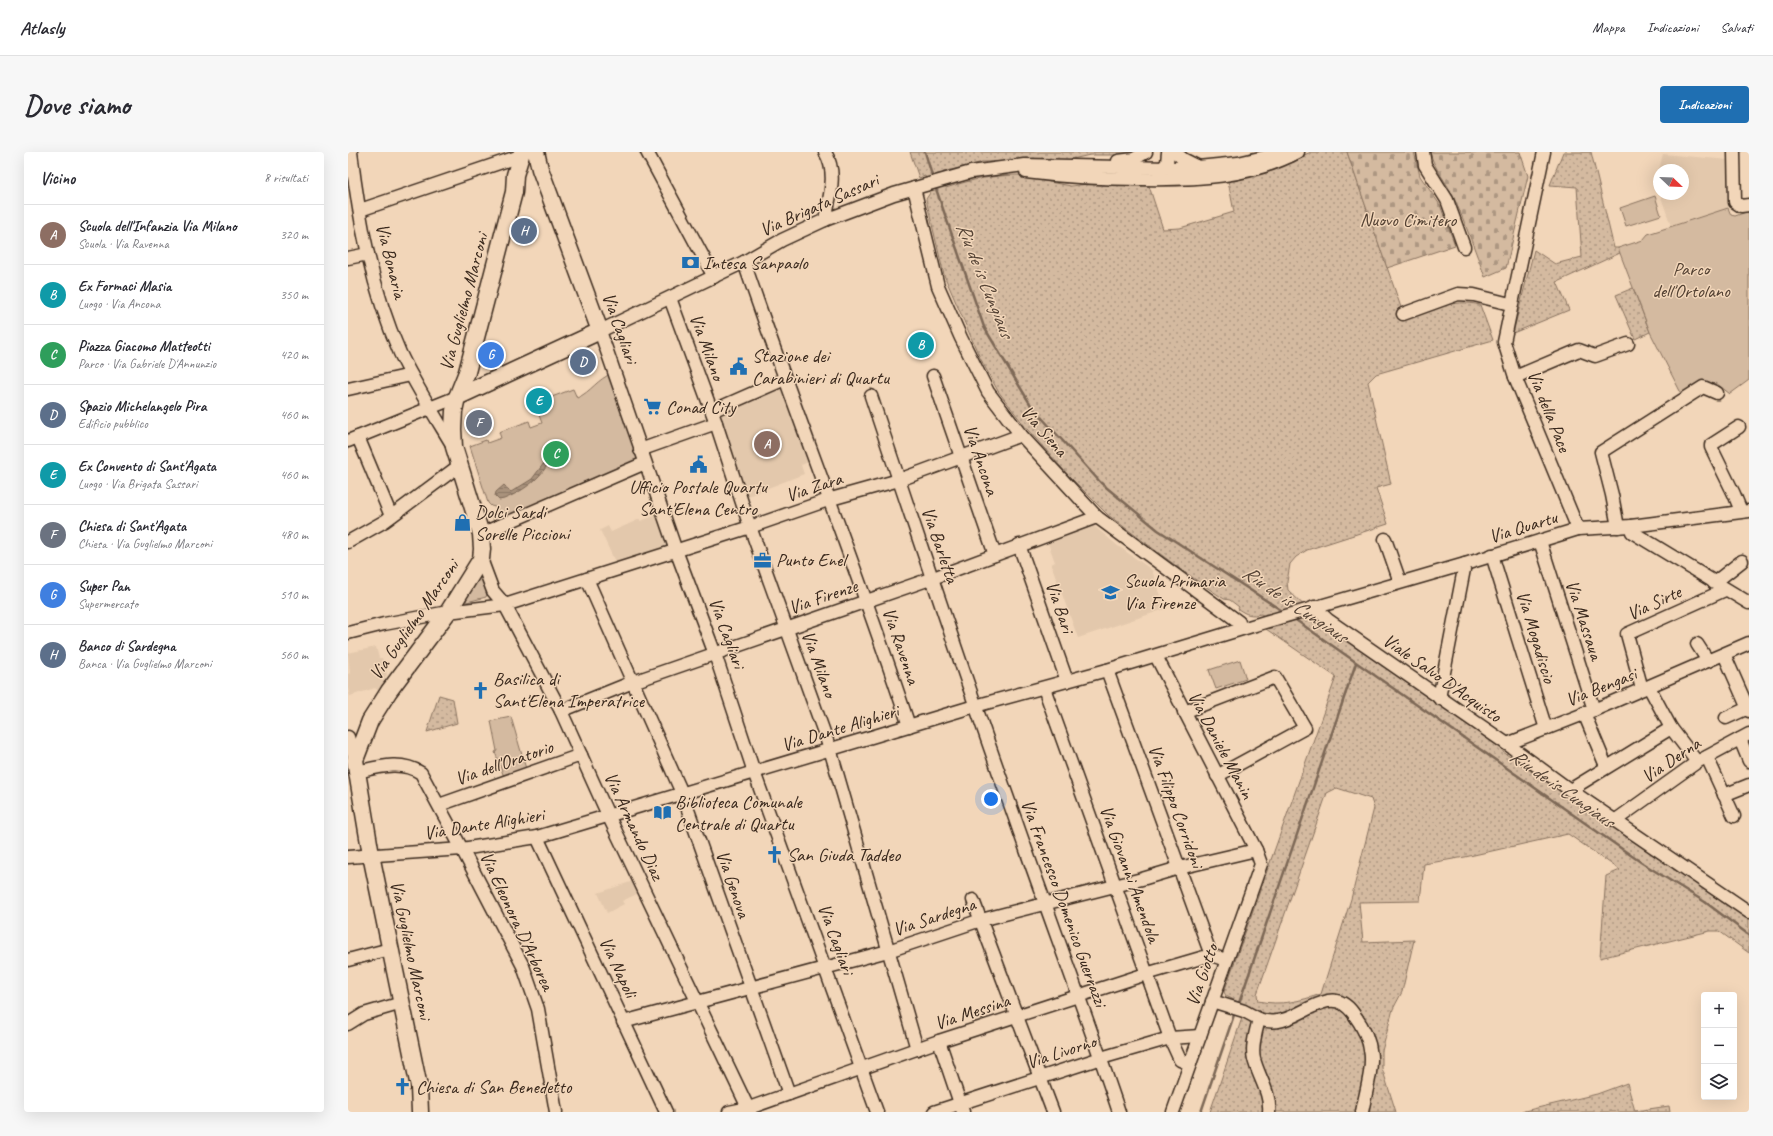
<!DOCTYPE html>
<html lang="it">
<meta charset="utf-8">
<style>
body{margin:0;font-family:Caveat,sans-serif;background:#f7f7f7;color:#2b2b33}
.controls{position:absolute;right:12px;bottom:12px;display:grid;overflow:hidden;border-radius:4px;box-shadow:0 4px 16px #0002}
.controls button{width:36px;height:36px;display:grid;place-items:center;padding:0;border:0;border-bottom:1px solid #e1e1e2;background:#fff;color:#2b2b33;font:20px sans-serif}
.compass{position:absolute;left:1305px;top:12px;width:36px;height:36px;border-radius:50%;background:#fff;box-shadow:0 4px 16px #0002;rotate:113deg}
.you{position:absolute;left:643px;top:647px;width:14px;height:14px;margin:-10px;border:3px solid #fff;border-radius:50%;background:#1a73e8;box-shadow:0 0 0 6px #1a73e833}
.badge{display:grid;place-items:center;width:26px;height:26px;border-radius:50%;background:#1f6fb2;color:#fff;font-size:13px;font-weight:700}
.pin{position:absolute;translate:-50% -50%;border:2px solid #fff;box-shadow:0 1px 4px #0006}
.list{margin:0;padding:0;list-style:none}
h2{display:flex;justify-content:space-between;align-items:center;height:52px;margin:0;padding:0 16px;font-size:17px}
h2 small{font-size:13px;font-weight:400;color:#7c7c81}
.list li{display:grid;grid-template-columns:26px 1fr auto;gap:12px;align-items:center;box-sizing:border-box;height:60px;padding:0 16px;border-top:1px solid #e1e1e2}
.list b{display:block;font-size:15px;white-space:nowrap}
.list p{margin:0;font-size:13px;white-space:nowrap;color:#7c7c81}
.list em{font-size:13px;font-style:normal;color:#7c7c81}
.icon{flex:none;width:22px;height:22px;fill:none;stroke:currentColor;stroke-width:2;stroke-linecap:round;stroke-linejoin:round}
.map{position:relative;flex:none;width:1401px;height:960px;overflow:hidden;border-radius:4px}
header{display:flex;align-items:center;gap:24px;box-sizing:border-box;height:56px;padding:0 20px;background:#fff;border-bottom:1px solid #e1e1e2}
header strong{font-size:19px}
nav{display:flex;gap:22px;margin-inline-start:auto;font-size:14px}
.intro{display:flex;align-items:center;justify-content:space-between;box-sizing:border-box;height:96px;padding:0 24px}
h1{margin:0;font-size:28px}
.button{padding:10px 18px;border-radius:4px;background:#1f6fb2;color:#fff;font-size:14px;font-weight:700}
main{display:flex;gap:24px;padding:0 24px}
aside{flex:1;background:#fff;border-radius:4px;box-shadow:0 4px 16px #0002}
.map>svg:first-child{display:block}
</style>
<header>
<strong>Atlasly</strong>
<nav><a>Mappa</a><a>Indicazioni</a><a>Salvati</a></nav>
</header>
<div class="intro"><h1>Dove siamo</h1><a class="button">Indicazioni</a></div>
<main>
<aside>
<h2>Vicino<small>8 risultati</small></h2>
<ul class="list">
<li><span class="badge" style="background:#8d6e63">A</span><div><b>Scuola dell'Infanzia Via Milano</b><p>Scuola · Via Ravenna</p></div><em>320 m</em></li>
<li><span class="badge" style="background:#0f9aa8">B</span><div><b>Ex Formaci Masia</b><p>Luogo · Via Ancona</p></div><em>350 m</em></li>
<li><span class="badge" style="background:#2e9e5b">C</span><div><b>Piazza Giacomo Matteotti</b><p>Parco · Via Gabriele D'Annunzio</p></div><em>420 m</em></li>
<li><span class="badge" style="background:#5c6f8a">D</span><div><b>Spazio Michelangelo Pira</b><p>Edificio pubblico</p></div><em>460 m</em></li>
<li><span class="badge" style="background:#0f9aa8">E</span><div><b>Ex Convento di Sant'Agata</b><p>Luogo · Via Brigata Sassari</p></div><em>460 m</em></li>
<li><span class="badge" style="background:#6b7280">F</span><div><b>Chiesa di Sant'Agata</b><p>Chiesa · Via Guglielmo Marconi</p></div><em>480 m</em></li>
<li><span class="badge" style="background:#3f7fe0">G</span><div><b>Super Pan</b><p>Supermercato</p></div><em>510 m</em></li>
<li><span class="badge" style="background:#5c6f8a">H</span><div><b>Banco di Sardegna</b><p>Banca · Via Guglielmo Marconi</p></div><em>560 m</em></li>
</ul>
</aside>
<div class="map">
<svg width="1401" height="960" viewBox="0 0 1401 960">
<defs>
<pattern id="grass-dots" width="8" height="8" patternUnits="userSpaceOnUse"><rect width="8" height="8" fill="#d4baa0"/><path d="M2 2h.1M6 6h.1" fill="none" stroke="#ad9782" stroke-width="1.8" stroke-linecap="round"/></pattern>
<pattern id="cemetery-stones" width="16" height="16" patternUnits="userSpaceOnUse"><rect width="16" height="16" fill="#d4baa0"/><path d="M2 7V4a2 2 0 0 1 4 0v3zM10 15v-3a2 2 0 0 1 4 0v3z" fill="#ad9782"/></pattern>
<pattern id="water-rules" width="6" height="5" patternUnits="userSpaceOnUse"><rect width="6" height="5" fill="#a9927c"/><path d="M0 2.5h6" fill="none" stroke="#8b7765"/></pattern>
</defs>
<rect width="100%" height="100%" fill="#f2d6b9"/>
<filter id="ink" filterUnits="userSpaceOnUse"><feTurbulence type="fractalNoise" baseFrequency=".025" numOctaves="2"/><feDisplacementMap in="SourceGraphic" scale="8" xChannelSelector="R" yChannelSelector="G"/><feConvolveMatrix kernelMatrix="1 2 1 2 8 2 1 2 1" color-interpolation-filters="sRGB"/></filter>
<g filter="url(#ink)">
<g fill="#e3c8ac">
<polygon points="1315,2 1381,8 1380,56 1323,74 1312,42 1335,42 1335,18 1311,18"/>
<polygon points="435,233 463,309 453,313 456,322 397,345 398,341 370,260"/>
<polygon points="310,363 322,397 269,414 252,378 260,374 263,380 292,367 292,369"/>
<polygon points="746,374 770,394 804,418 817,457 730,486 703,412 707,410 700,391"/>
<polygon points="28,495 31,506 34,506 39,523 35,528 41,532 33,541 27,536 2,544 0,536 0,522 2,521 0,501"/>
<polygon points="285,729 291,741 274,749 276,752 259,761 250,741"/>
</g>
<g fill="url(#grass-dots)" stroke="#88725f" fill-rule="evenodd">
<path d="M562,0H787L777,3H742L720,8L635,10L595,20L598,36C624,27 647,23 674,23V25L723,34L740,32L801,34L815,77L832,76L886,60L880,29C907,25 932,16 957,5L956,3L963,0H999L1057,167C1083,158 1105,146 1132,153L1145,188L1028,222L1020,230L1043,332L1028,336L1040,372L959,398L948,405L942,412L939,430L940,438L969,466L1155,594V600L1269,678L1401,765V801L1371,779H1362L1252,806L1258,724L1272,718L1220,682L1117,705L1076,712L1072,749L1011,750L1015,790L1066,788L1054,840L1045,857L1034,899V916L1048,960H1016L1027,910L1003,850L996,845L983,844L922,866L878,844L876,840L988,525L918,477L932,474L913,462C903,464 899,463 890,457L891,455L882,448L876,447L835,419L760,363L721,324L679,277L650,239L632,206L596,123L578,47L582,41L577,24L571,26ZM989,636L1023,647L1026,656L1003,747L973,842C952,849 933,854 910,849L909,842L979,641Z"/>
<polygon points="1215,0 1243,0 1266,96 1270,96 1272,101 1209,130 1221,158 1165,181 1186,98 1207,112 1234,105 1229,35 1202,33"/>
<polygon points="1285,136 1302,180 1287,187 1268,143"/>
<polygon points="91,543 105,547 109,571 79,580"/>
<polygon points="987,853 1001,862 1019,895 1011,960 924,960 910,899 913,881 917,876 967,856"/>
<polygon points="895,863 906,870 911,929 918,960 862,960"/>
<polygon points="1279,931 1287,959 1321,954 1322,960 1172,960 1249,942"/>
</g>
<g fill="url(#cemetery-stones)" stroke="#88725f">
<polygon points="999,0 1066,0 1072,24 1092,53 1107,93 1039,116"/>
<path d="M1082,0H1172L1180,24L1158,116L1137,125C1127,99 1118,72 1106,46C1099,30 1086,17 1082,0Z"/>
</g>
<g fill="#d4baa0" stroke="#88725f">
<polygon points="1307,44 1313,63 1278,74 1272,56"/>
<polygon points="1380,56 1383,63 1387,64 1401,59 1401,228 1382,242 1368,231 1361,235 1355,228 1334,243 1302,180 1270,96 1295,88 1300,82"/>
<path d="M265,221L294,310L147,372L145,366L149,360L147,355L143,354L140,351L122,294L138,288L139,291L153,286L151,280L181,269L183,275L194,271L189,258L203,253L201,246L225,237L229,246C243,240 249,227 265,221Z"/>
<polygon points="131,422 135,424 140,439 138,445 119,450 117,446"/>
<polygon points="892,508 898,527 868,537 861,518"/>
<polygon points="163,565 178,617 156,625 147,600 149,599 143,569"/>
</g>
<path fill="url(#water-rules)" stroke="#7d6856" d="M196,311L200,312C190,329 173,340 156,347L151,348L147,344L148,340L156,333L163,340L184,327Z"/>
<g fill="none" stroke-linecap="round" stroke-linejoin="round">
<g stroke="#7d6856" stroke-width="2.5">
<polyline points="577,0 585,27"/>
<polyline points="587,34 636,175 684,255 753,331 810,378 936,460"/>
<polyline points="945,466 1294,711 1357,750 1401,783"/>
<polyline points="890,854 1008,511"/>
<polyline points="853,960 887,860"/>
</g>
<defs>
<g id="minor">
<path d="M3,0C11,68 24,138 52,201C67,233 87,264 105,294"/>
<polyline points="299,0 366,125"/>
<polyline points="827,0 835,7 849,14"/>
<polyline points="1075,0 1077,13 1099,48 1116,95"/>
<polyline points="1196,0 1156,190 1167,225 1230,377"/>
<polyline points="1386,0 1387,50 1393,54 1401,53"/>
<polyline points="770,9 786,7 798,0"/>
<path d="M678,20C717,25 755,27 793,27C848,28 901,26 950,0"/>
<polyline points="811,20 819,11 820,0"/>
<polyline points="566,36 590,134 613,186 640,240 673,283 749,365 891,470 892,477"/>
<polyline points="12,58 172,4"/>
<path d="M477,68C481,45 490,22 477,0"/>
<polyline points="0,106 20,102"/>
<path d="M396,110C449,266 510,418 561,574"/>
<polyline points="322,146 368,271 401,372 482,597 569,897"/>
<polyline points="1055,162 1110,142 1126,143 1162,152"/>
<polyline points="585,224 647,403"/>
<polyline points="1167,225 1231,198 1247,204 1280,192"/>
<polyline points="0,237 63,223"/>
<path d="M523,244C569,382 615,521 664,658C699,759 737,859 771,960"/>
<polyline points="364,259 437,227"/>
<polyline points="1391,275 1363,293 1363,295 1386,342 1393,359"/>
<polyline points="10,285 43,364"/>
<polyline points="0,289 109,245"/>
<polyline points="292,298 368,271"/>
<polyline points="1283,374 1284,380 1401,451"/>
<polyline points="1270,375 1264,343 1253,300 1355,235 1369,241"/>
<polyline points="133,382 297,311"/>
<polyline points="1037,387 1052,430"/>
<polyline points="1192,389 1246,558"/>
<polyline points="0,390 37,369 112,313"/>
<polyline points="671,393 719,529"/>
<polyline points="1144,403 1198,577"/>
<polyline points="133,407 145,439 157,453 213,559 260,663 402,960"/>
<polyline points="239,427 334,641 441,942"/>
<polyline points="1366,431 1394,409"/>
<polyline points="966,455 980,468 1159,592 1222,638 1401,760"/>
<polyline points="0,481 36,472 100,460 157,453 402,375 483,347 551,328 673,283"/>
<polyline points="1349,492 1360,509"/>
<polyline points="1376,502 1401,559"/>
<polyline points="808,504 908,698 913,712 825,960"/>
<polyline points="759,518 863,803"/>
<polyline points="1301,535 1323,576 1349,610"/>
<polyline points="696,536 822,886 832,908 842,912"/>
<polyline points="1294,537 1279,482 1377,438"/>
<polyline points="1091,546 1117,412"/>
<polyline points="213,559 285,530 585,426 749,365"/>
<polyline points="836,560 927,525 957,576 869,624"/>
<polyline points="1236,561 1258,614"/>
<polyline points="1378,566 1400,556"/>
<polyline points="0,585 7,608"/>
<polyline points="1392,587 1401,609"/>
<polyline points="1159,592 1246,558 1401,491"/>
<polyline points="1359,605 1386,664"/>
<path d="M9,620C31,615 53,608 73,621L114,697L175,814L190,857L208,960"/>
<polyline points="1222,638 1323,576"/>
<polyline points="1376,643 1401,633"/>
<polyline points="91,653 233,603"/>
<polyline points="1268,668 1349,610 1401,582"/>
<polyline points="189,685 318,960"/>
<polyline points="0,705 114,697 189,685 627,554 759,518 917,470 1117,412 1230,377 1283,374 1401,359"/>
<polyline points="625,748 705,960"/>
<polyline points="0,808 42,797"/>
<path d="M864,849L896,859L911,867C908,879 903,895 906,907C910,924 923,941 921,960"/>
<path d="M911,867C937,877 956,854 980,849C991,847 999,853 1005,861C1033,898 1022,919 1014,960"/>
<polyline points="275,870 540,799 633,768 794,727 831,716 908,698"/>
<polyline points="0,872 16,862 54,851"/>
<polyline points="591,889 615,960"/>
<polyline points="381,960 401,956 591,889 798,822 863,803 878,808"/>
<polyline points="529,960 406,620 367,502 326,393 252,179 396,110 434,88 477,68 546,42 623,20 676,13 822,16 850,15 890,11 938,0"/>
<polyline points="586,960 753,906 822,886 852,884"/>
</g>
<g id="major">
<polyline points="109,245 252,179 192,17 188,0"/>
<polyline points="72,960 71,935 23,703 7,608 22,569 41,539 100,460 133,407 134,397 133,382 106,295 105,277 106,259 109,245 119,220 166,40 167,23 174,0"/>
</g>
</defs>
<use href="#minor" stroke="#3b2a1e" stroke-width="15"/>
<use href="#major" stroke="#3b2a1e" stroke-width="19"/>
<use href="#minor" stroke="#f2d6b9" stroke-width="12"/>
<use href="#major" stroke="#f2d6b9" stroke-width="16"/>
</g>
</g>
<defs>
<symbol id="bank-bare" viewBox="-9 -9 18 18"><path d="M-6-4H6V4H-6ZM0-2.3a2.3 2.3 0 1 0 0 4.6a2.3 2.3 0 1 0 0-4.6Z" fill="#1f6fb2" stroke="#f2d6b9" stroke-width="2.5" paint-order="stroke"/></symbol>
<symbol id="civic-bare" viewBox="-9 -9 18 18"><path d="M-.6-6.5H3V-4.5H.6V-3L4-1V1h2V6H-6V1h2V-1L-.6-3ZM-1.2 2.5V6h2.4V2.5Z" fill="#1f6fb2" stroke="#f2d6b9" stroke-width="2.5" paint-order="stroke"/></symbol>
<symbol id="supermarket-bare" viewBox="-9 -9 18 18"><path d="M-6-5.5h2.5l.6 2H6L4.5 2H-2.5L-4.4-4H-6ZM-1.5 3.2a1.3 1.3 0 1 0 .1 0ZM3 3.2a1.3 1.3 0 1 0 .1 0Z" fill="#1f6fb2" stroke="#f2d6b9" stroke-width="2.5" paint-order="stroke"/></symbol>
<symbol id="shop-bare" viewBox="-9 -9 18 18"><path d="M-5-2.5h2.3a2.7 3.5 0 0 1 5.4 0H5L5.5 6h-11ZM-1.5-2.5h3a1.5 2.3 0 0 0-3 0Z" fill="#1f6fb2" stroke="#f2d6b9" stroke-width="2.5" paint-order="stroke"/></symbol>
<symbol id="office-bare" viewBox="-9 -9 18 18"><path d="M-6-3h4V-5.5h4V-3h4V5H-6ZM-1-4.5V-3h2v-1.5ZM-6 0V1H6V0Z" fill="#1f6fb2" stroke="#f2d6b9" stroke-width="2.5" paint-order="stroke"/></symbol>
<symbol id="school-bare" viewBox="-9 -9 18 18"><path d="M0-5L7-2L0 1L-7-2ZM-4 1L0 2.5L4 1V4Q0 6-4 4Z" fill="#1f6fb2" stroke="#f2d6b9" stroke-width="2.5" paint-order="stroke"/></symbol>
<symbol id="church-bare" viewBox="-9 -9 18 18"><path d="M-1.2-6h2.4v3.5h3.3v2.4h-3.3V6h-2.4V-.1h-3.3v-2.4h3.3Z" fill="#1f6fb2" stroke="#f2d6b9" stroke-width="2.5" paint-order="stroke"/></symbol>
<symbol id="library-bare" viewBox="-9 -9 18 18"><path d="M-6-4Q-3-5.5-.7-3.5V5Q-3 3-6 4ZM6-4Q3-5.5 .7-3.5V5Q3 3 6 4Z" fill="#1f6fb2" stroke="#f2d6b9" stroke-width="2.5" paint-order="stroke"/></symbol>
</defs>
<g fill-rule="evenodd">
<use href="#bank-bare" x="330" y="98" width="25" height="25"/>
<use href="#civic-bare" x="378" y="202" width="25" height="25"/>
<use href="#supermarket-bare" x="292" y="242" width="25" height="25"/>
<use href="#civic-bare" x="338" y="300" width="25" height="25"/>
<use href="#shop-bare" x="102" y="358" width="25" height="25"/>
<use href="#office-bare" x="402" y="396" width="25" height="25"/>
<use href="#school-bare" x="750" y="428" width="25" height="25"/>
<use href="#church-bare" x="120" y="526" width="25" height="25"/>
<use href="#library-bare" x="302" y="648" width="25" height="25"/>
<use href="#church-bare" x="414" y="690" width="25" height="25"/>
<use href="#church-bare" x="42" y="922" width="25" height="25"/>
</g>
<g text-anchor="middle" dominant-baseline="central" stroke-width="3" stroke-linejoin="round" paint-order="stroke">
<g font-size="19" fill="#3b2a1e" stroke="#f2d6b9">
<text transform="translate(471 53) rotate(-24)">Via Brigata Sassari</text>
<text transform="translate(43 109) rotate(76)">Via Bonaria</text>
<text transform="translate(116 150) rotate(-75)">Via Guglielmo Marconi</text>
<text transform="translate(272 176) rotate(71)">Via Cagliari</text>
<text transform="translate(359 195) rotate(70)">Via Milano</text>
<text transform="translate(1201 259) rotate(68)">Via della Pace</text>
<text transform="translate(696 279) rotate(49)">Via Siena</text>
<text transform="translate(633 308) rotate(71)">Via Ancona</text>
<text transform="translate(466 335) rotate(-18)">Via Zara</text>
<text transform="translate(1175 375) rotate(-17)">Via Quartu</text>
<text transform="translate(592 393) rotate(71)">Via Barletta</text>
<text transform="translate(475 445) rotate(-19)">Via Firenze</text>
<text transform="translate(1306 451) rotate(-25)">Via Sirte</text>
<text transform="translate(712 455) rotate(71)">Via Bari</text>
<text transform="translate(66 468) rotate(-55)">Via Guglielmo Marconi</text>
<text transform="translate(1236 468) rotate(72)">Via Massaua</text>
<text transform="translate(379 481) rotate(70)">Via Cagliari</text>
<text transform="translate(1188 485) rotate(73)">Via Mogadiscio</text>
<text transform="translate(553 494) rotate(71)">Via Ravenna</text>
<text transform="translate(471 512) rotate(70)">Via Milano</text>
<text transform="translate(1094 526) rotate(35)">Viale Salvo D'Acquisto</text>
<text transform="translate(1253 535) rotate(-22)">Via Bengasi</text>
<text transform="translate(492 576) rotate(-17)">Via Dante Alighieri</text>
<text transform="translate(873 593) rotate(62)">Via Daniele Manin</text>
<text transform="translate(1323 608) rotate(-34)">Via Derna</text>
<text transform="translate(156 611) rotate(-19)">Via dell'Oratorio</text>
<text transform="translate(828 654) rotate(70)">Via Filippo Corridoni</text>
<text transform="translate(136 672) rotate(-9)">Via Dante Alighieri</text>
<text transform="translate(286 674) rotate(65)">Via Armando Diaz</text>
<text transform="translate(782 722) rotate(70)">Via Giovanni Amendola</text>
<text transform="translate(385 732) rotate(71)">Via Genova</text>
<text transform="translate(716 751) rotate(70)">Via Francesco Domenico Guerrazzi</text>
<text transform="translate(586 765) rotate(-18)">Via Sardegna</text>
<text transform="translate(169 769) rotate(65)">Via Eleonora D'Arborea</text>
<text transform="translate(488 787) rotate(70)">Via Cagliari</text>
<text transform="translate(63 798) rotate(78)">Via Guglielmo Marconi</text>
<text transform="translate(270 815) rotate(65)">Via Napoli</text>
<text transform="translate(854 823) rotate(-71)">Via Giotto</text>
<text transform="translate(624 860) rotate(-18)">Via Messina</text>
<text transform="translate(713 900) rotate(-18)">Via Livorno</text>
</g>
<g font-size="19" fill="#524032" stroke="#f2d6b9">
<text x="1060" y="68">Nuovo Cimitero</text>
<text x="1343" y="117">Parco<tspan x="1343" dy="22">dell'Ortolano</tspan></text>
</g>
<g font-size="19" fill="#3b2a1e" stroke="#f2d6b9" text-anchor="start">
<text x="355" y="111">Intesa Sanpaolo</text>
<text x="404" y="204">Stazione dei<tspan x="404" dy="22">Carabinieri di Quartu</tspan></text>
<text x="318" y="255">Conad City</text>
<text x="350" y="335" text-anchor="middle">Ufficio Postale Quartu<tspan x="350" dy="22">Sant'Elena Centro</tspan></text>
<text x="127" y="360">Dolci Sardi<tspan x="127" dy="22">Sorelle Piccioni</tspan></text>
<text x="428" y="408">Punto Enel</text>
<text x="776" y="429">Scuola Primaria<tspan x="776" dy="22">Via Firenze</tspan></text>
<text x="145" y="527">Basilica di<tspan x="145" dy="22">Sant'Elena Imperatrice</tspan></text>
<text x="327" y="650">Biblioteca Comunale<tspan x="327" dy="22">Centrale di Quartu</tspan></text>
<text x="439" y="703">San Giuda Taddeo</text>
<text x="68" y="935">Chiesa di San Benedetto</text>
</g>
<g font-size="20" font-style="italic" fill="#564436" stroke="#f2d6b9">
<text transform="translate(637 128) rotate(68)">Riu de is Cungiaus</text>
<text transform="translate(947 452) rotate(34)">Riu de is Cungiaus</text>
<text transform="translate(1214 636) rotate(35)">Riu de is Cungiaus</text>
</g>
</g>
</svg>
<div class="controls">
<button>+</button>
<button>−</button>
<button><svg class="icon" aria-label="layers" viewBox="0 0 24 24"><path d="M12 4l9 5-9 5-9-5zM3 14l9 5 9-5"/></svg></button>
</div>
<svg class="compass" viewBox="-18 -18 36 36"><path d="M0-13l5 13h-10z" fill="#e53935"/><path d="M0 13l5-13h-10z" fill="#7c7c81"/></svg>
<div class="you"></div>
<div class="pin badge" style="left:419px;top:292px;background:#8d6e63">A</div>
<div class="pin badge" style="left:573px;top:193px;background:#0f9aa8">B</div>
<div class="pin badge" style="left:208px;top:302px;background:#2e9e5b">C</div>
<div class="pin badge" style="left:235px;top:210px;background:#5c6f8a">D</div>
<div class="pin badge" style="left:191px;top:249px;background:#0f9aa8">E</div>
<div class="pin badge" style="left:131px;top:271px;background:#6b7280">F</div>
<div class="pin badge" style="left:143px;top:203px;background:#3f7fe0">G</div>
<div class="pin badge" style="left:176px;top:79px;background:#5c6f8a">H</div>
</div>
</main>
